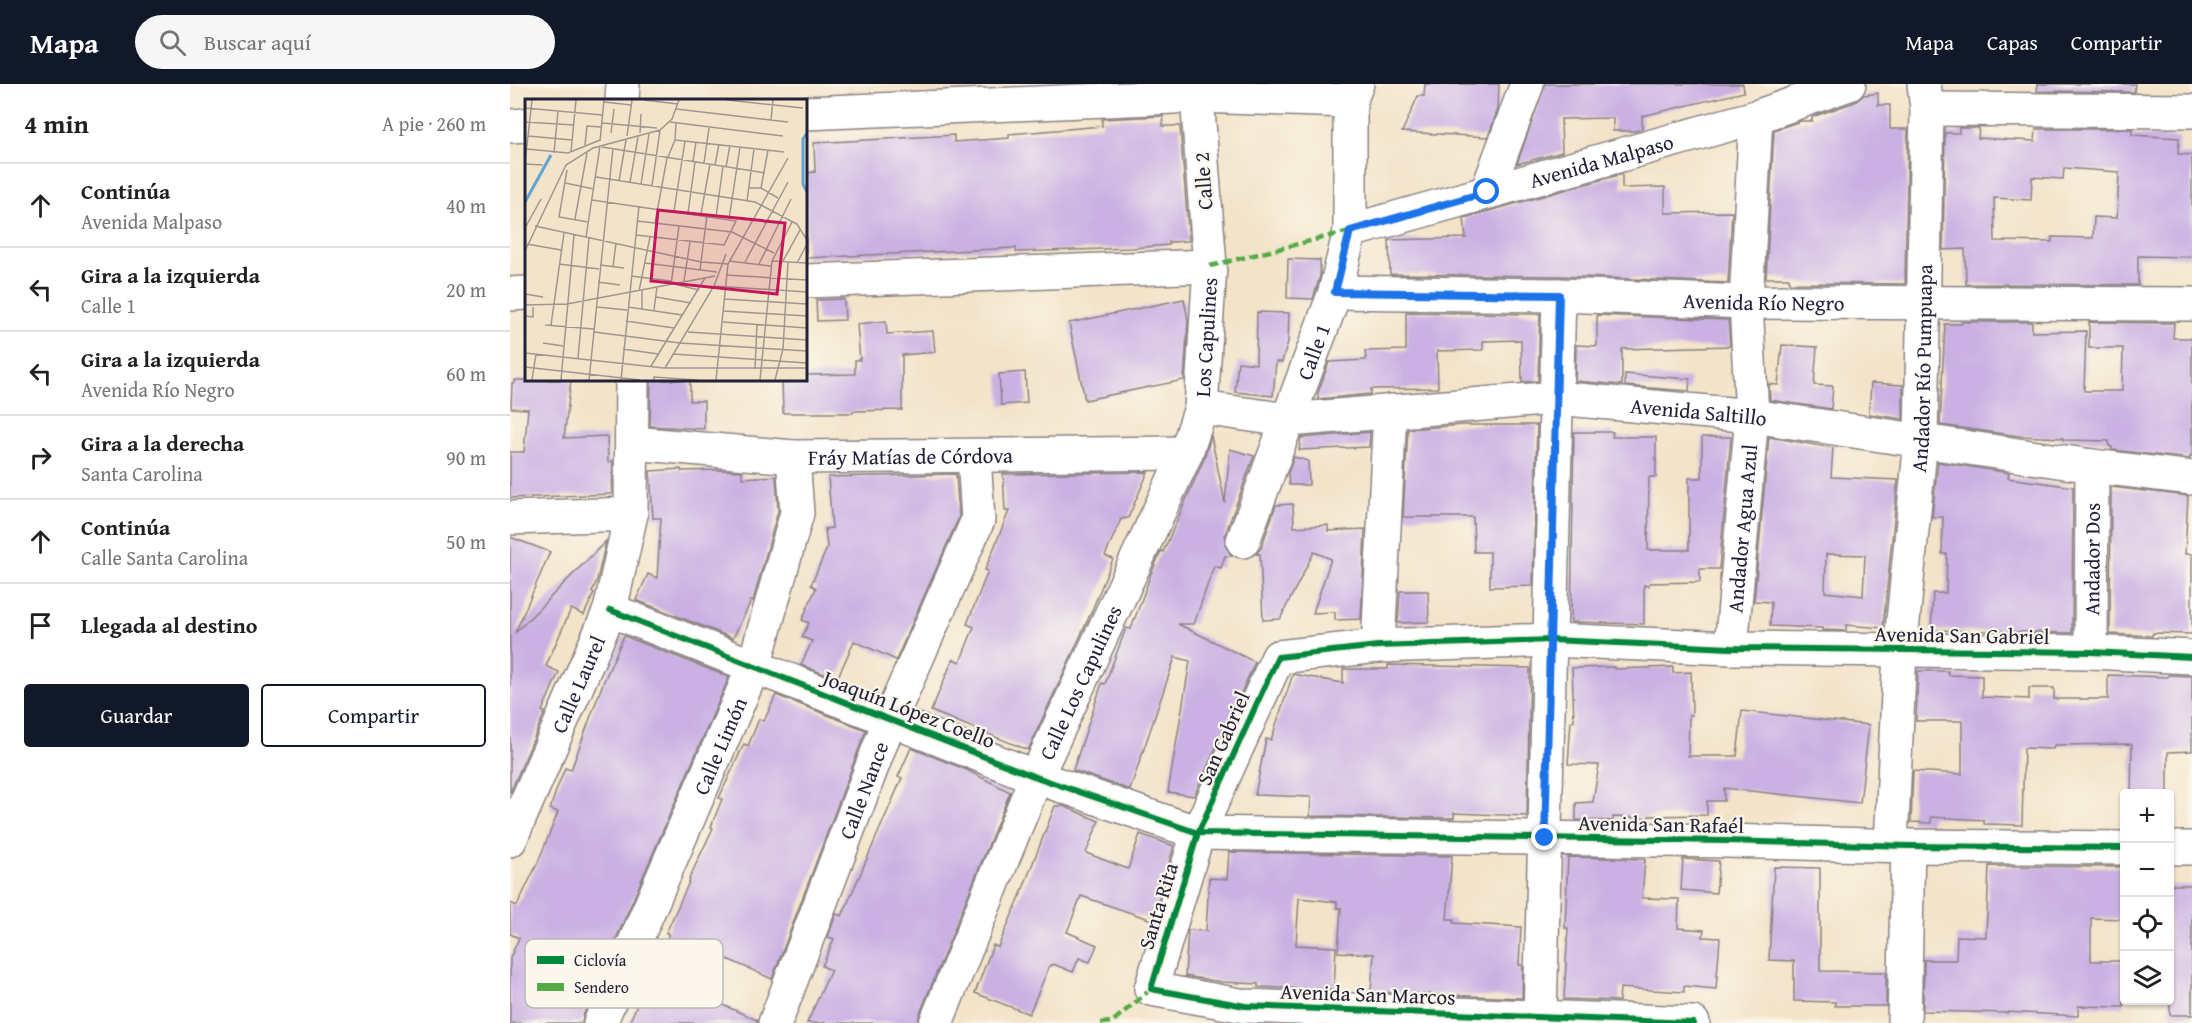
<!DOCTYPE html>
<html lang="es">
<meta charset="utf-8">
<style>
body{margin:0;font-family:"Gentium Book Plus",serif;background:#f6f6f6;color:#202124}
.controls{position:absolute;right:18px;bottom:18px;display:grid;overflow:hidden;border-radius:6px;box-shadow:0 2px 4px #0004}
.controls button{width:54px;height:54px;display:grid;place-items:center;padding:0;border:0;border-bottom:2px solid #e0e0e0;background:#fff;color:#202124;font:30px sans-serif}
.stop{position:absolute;width:18px;height:18px;margin:-14px;border:4px solid #1a73e8;border-radius:50%;background:#fff}
.stop.end{background:#1a73e8;border-color:#fff;box-shadow:0 2px 6px #0008}
.list{margin:0;padding:0;list-style:none}
h2{display:flex;justify-content:space-between;align-items:center;height:78px;margin:0;padding:0 24px;font-size:26px}
h2 small{font-size:20px;font-weight:400;color:#757577}
.list li{display:grid;grid-template-columns:39px 1fr auto;gap:18px;align-items:center;box-sizing:border-box;height:84px;padding:0 24px;border-top:2px solid #e0e0e0}
.list b{display:block;font-size:22px;white-space:nowrap}
.list p{margin:0;font-size:20px;white-space:nowrap;color:#757577}
.list em{font-size:20px;font-style:normal;color:#757577}
.actions{display:flex;gap:12px;padding:18px 24px}
.actions a{flex:1;padding:14px 0;border:2px solid #111827;border-radius:6px;text-align:center;font-size:21px;color:#111827}
.actions .main{background:#111827;color:#fff}
.icon{flex:none;width:33px;height:33px;fill:none;stroke:currentColor;stroke-width:2;stroke-linecap:round;stroke-linejoin:round}
.map{position:relative;flex:none;width:1682px;height:939px;overflow:hidden}
header{display:flex;align-items:center;gap:36px;box-sizing:border-box;height:84px;padding:0 30px;background:#111827;color:#fff}
header strong{font-size:28px}
nav{display:flex;gap:33px;margin-inline-start:auto;font-size:21px}
.search{width:420px;height:54px;background:#f6f6f6;display:flex;align-items:center;gap:15px;box-sizing:border-box;padding:0 21px;border-radius:33px;color:#757577;font-size:22px}
main{display:flex}
aside{flex:1;background:#fff}
.map>svg:first-child{display:block}
</style>
<header>
<strong>Mapa</strong>
<div class="search"><svg class="icon" aria-label="search" viewBox="0 0 24 24"><circle cx="10" cy="10" r="6"/><path d="M15 15l6 6"/></svg>Buscar aquí</div>
<nav><a>Mapa</a><a>Capas</a><a>Compartir</a></nav>
</header>
<main>
<aside>
<h2>4 min<small>A pie · 260 m</small></h2>
<ul class="list">
<li><svg class="icon" aria-label="ahead" viewBox="0 0 24 24"><path d="M12 20V5M6 11l6-6 6 6"/></svg><div><b>Continúa</b><p>Avenida Malpaso</p></div><em>40 m</em></li>
<li><svg class="icon" aria-label="left" viewBox="0 0 24 24"><path d="M17 20v-9H6M10 6l-5 5 5 5"/></svg><div><b>Gira a la izquierda</b><p>Calle 1</p></div><em>20 m</em></li>
<li><svg class="icon" aria-label="left" viewBox="0 0 24 24"><path d="M17 20v-9H6M10 6l-5 5 5 5"/></svg><div><b>Gira a la izquierda</b><p>Avenida Río Negro</p></div><em>60 m</em></li>
<li><svg class="icon" aria-label="right" viewBox="0 0 24 24"><path d="M7 20v-9h11M14 6l5 5-5 5"/></svg><div><b>Gira a la derecha</b><p>Santa Carolina</p></div><em>90 m</em></li>
<li><svg class="icon" aria-label="ahead" viewBox="0 0 24 24"><path d="M12 20V5M6 11l6-6 6 6"/></svg><div><b>Continúa</b><p>Calle Santa Carolina</p></div><em>50 m</em></li>
<li><svg class="icon" aria-label="arrive" viewBox="0 0 24 24"><path d="M6 21V4h12l-3 4 3 4H6"/></svg><div><b>Llegada al destino</b></div></li>
</ul>
<div class="actions"><a class="main">Guardar</a><a>Compartir</a></div>
</aside>
<div class="map">
<svg width="1682" height="939" viewBox="0 0 1682 939">
<rect width="100%" height="100%" fill="#fbf7ec"/>
<filter id="ink" filterUnits="userSpaceOnUse"><feTurbulence type="fractalNoise" baseFrequency=".0167" numOctaves="2"/><feDisplacementMap in="SourceGraphic" scale="12" xChannelSelector="R" yChannelSelector="G"/><feConvolveMatrix kernelMatrix="1 2 1 2 8 2 1 2 1" color-interpolation-filters="sRGB"/></filter>
<filter id="wash" filterUnits="userSpaceOnUse"><feTurbulence type="fractalNoise" baseFrequency=".008" numOctaves="4" result="noise"/><feDisplacementMap in="SourceGraphic" scale="24" xChannelSelector="R" yChannelSelector="G"/><feGaussianBlur stdDeviation="1.35" result="paint"/><feColorMatrix in="noise" values="0 0 0 0 0 0 0 0 0 0 0 0 0 0 0 0 0 1.4 0 .05"/><feComposite in="paint" operator="in"/></filter>
<g filter="url(#wash)">
<rect width="100%" height="100%" fill="#f3e3c8"/>
<g id="blocks">
<g fill="#cab0e3" fill-rule="evenodd">
<polygon points="915,0 989,0 988,25 978,53 892,48 908,12 914,12"/>
<polygon points="1035,0 1233,0 1234,8 1132,32 1132,45 1126,47 1103,47 1103,34 1051,35 1052,68 1007,80"/>
<polygon points="1528,0 1625,0 1624,8 1527,7"/>
<polygon points="1368,9 1368,21 1380,21 1380,45 1398,45 1395,200 1279,199 1279,194 1256,194 1264,46 1291,37 1302,37 1302,33 1345,18 1354,11"/>
<polygon points="653,32 653,42 670,42 679,157 659,158 659,161 622,164 506,168 506,164 296,174 296,89 305,88 304,59 444,51 444,58 499,54 499,50 592,42 592,35"/>
<path d="M1449,44H1469L1468,54L1525,57L1526,45H1622V51L1669,54L1668,70L1682,71V173L1628,172V201L1456,200L1455,165L1433,166L1435,49H1449ZM1554,84L1609,88L1607,134L1584,133L1583,154L1542,153V158L1485,157L1484,114L1521,116L1522,93L1553,95Z"/>
<polygon points="1112,90 1112,104 1155,103 1155,129 1222,128 1218,199 1050,192 880,190 879,156 956,154 954,134"/>
<polygon points="778,175 810,176 810,192 803,215 777,214"/>
<polygon points="334,215 335,236 307,237 306,216"/>
<polygon points="674,215 678,236 674,296 575,316 559,239"/>
<polygon points="747,228 779,229 778,258 772,278 766,278 763,312 725,308 728,278 746,280"/>
<polygon points="896,228 1030,230 1028,297 1012,298 1011,256 973,257 973,266 927,267 928,304 861,305 861,310 808,315 808,309 819,278 856,276 855,267 896,266"/>
<polygon points="1087,231 1218,236 1220,262 1112,265 1112,301 1065,297 1066,261 1087,262"/>
<polygon points="376,237 377,250 423,247 425,268 392,271 392,326 343,327 343,329 273,329 272,296 296,296 296,291 345,290 345,276 350,276 347,240"/>
<polygon points="1452,238 1522,238 1522,248 1576,247 1574,307 1612,307 1613,264 1579,264 1579,238 1664,239 1663,254 1682,254 1682,372 1680,372 1680,375 1602,366 1602,363 1599,362 1599,357 1553,356 1553,354 1509,352 1430,341 1435,240 1451,240"/>
<polygon points="1272,261 1307,263 1304,301 1323,302 1321,325 1260,316 1259,300 1268,301"/>
<polygon points="515,288 517,319 491,321 489,290"/>
<polygon points="1115,290 1180,295 1179,307 1115,302"/>
<polygon points="5,296 61,296 54,354 97,352 98,378 103,377 102,410 0,414 0,368 14,368 18,325 1,324 2,299 5,299"/>
<polygon points="141,296 180,296 180,317 194,317 194,345 140,342"/>
<polygon points="1361,299 1393,301 1393,335 1359,330"/>
<polygon points="954,341 1027,341 1023,502 980,503 980,468 964,468 963,433 893,433 898,345"/>
<polygon points="860,348 859,363 789,366 791,354"/>
<polygon points="1064,348 1103,348 1102,353 1146,353 1146,393 1139,393 1138,466 1179,466 1179,394 1192,394 1192,353 1221,353 1209,485 1190,485 1190,498 1139,499 1139,502 1134,501 1134,540 1061,538"/>
<polygon points="701,352 715,419 720,365 744,372 715,451 715,461 722,472 715,472 711,484 704,482 684,540 668,540 745,578 684,712 658,708 680,577 665,573 620,706 563,686 592,599 595,600 616,544 621,545 641,490 651,467 653,468 693,377"/>
<path d="M1259,353L1323,364L1321,393L1388,396L1373,544L1336,541V547L1312,546V544L1260,542L1261,518L1244,517ZM1316,470L1355,471L1353,512L1315,508Z"/>
<polygon points="784,373 798,377 799,401 779,401 778,389"/>
<polygon points="1428,378 1499,389 1498,394 1563,403 1562,549 1421,546 1423,509 1436,509 1437,470 1432,470 1433,433 1422,433"/>
<polygon points="171,385 171,387 212,386 232,387 232,394 266,392 268,427 243,517 241,517 223,554 126,516 138,490 147,494 151,434 143,434 140,387"/>
<polygon points="638,388 618,434 611,435 595,472 603,475 580,531 518,666 421,627 443,575 450,578 464,543 457,540 478,487 475,486 499,427 495,427 493,390"/>
<polygon points="446,390 449,433 386,576 344,557 327,595 291,581 302,557 292,553 299,539 292,536 306,504 301,501 317,464 315,445 322,444 318,393"/>
<polygon points="1601,403 1678,412 1675,470 1682,470 1682,550 1643,549 1642,552 1600,550"/>
<polygon points="783,420 784,443 818,441 818,447 855,445 851,535 825,536 825,528 803,529 821,475 804,468 770,535 753,536 750,470 746,470 751,464 766,421"/>
<polygon points="0,453 40,468 5,549 96,457 87,496 82,508 84,509 74,531 61,525 36,582 49,588 32,627 35,628 26,649 0,709"/>
<polygon points="890,507 918,507 919,538 888,539"/>
<polygon points="114,552 219,593 73,932 72,939 0,939 0,874 9,854 0,850 0,819 7,822 28,778 48,728 40,725 46,707 55,684 61,686 93,599"/>
<polygon points="878,581 1020,584 1017,732 944,729 944,734 800,732 801,713 745,711 756,655 761,656 783,590 833,599 833,585 878,585"/>
<polygon points="1104,583 1104,585 1163,583 1163,589 1181,588 1182,631 1179,631 1178,672 1227,672 1232,627 1359,641 1350,719 1214,704 1214,717 1197,717 1197,731 1139,732 1139,734 1103,733 1103,737 1066,736 1066,719 1083,718 1089,681 1058,680 1061,637 1064,637 1062,584"/>
<polygon points="1408,587 1438,587 1438,591 1472,592 1472,613 1519,615 1519,604 1544,604 1544,615 1598,615 1598,591 1658,593 1658,591 1682,592 1682,667 1658,668 1658,710 1621,710 1622,660 1544,661 1543,665 1514,664 1512,741 1474,740 1474,736 1421,733 1421,739 1401,738 1403,687 1452,690 1452,637 1406,637"/>
<polygon points="266,611 356,646 262,895 213,873 195,913 247,936 247,939 119,939 159,850 156,849 180,796 179,795 203,744 201,743 212,715 209,714 234,660 238,662 249,635 254,637"/>
<polygon points="401,664 457,686 500,708 409,932 408,939 297,939 321,886 312,882 324,855 318,853 326,830 332,832 369,747 392,694 388,693"/>
<polygon points="545,722 553,722 589,737 576,769 618,785 630,750 664,762 642,836 571,812 557,848 587,861 580,878 569,874 563,888 543,880 542,882 540,881 519,930 465,909 483,861 488,863 509,815"/>
<polygon points="719,768 942,772 937,835 944,835 944,839 1011,843 1009,881 1013,881 1012,914 861,908 864,870 828,868 831,824 827,824 827,818 789,814 786,861 826,863 824,906 748,903 748,900 712,898 675,892 678,846 696,847 699,794 717,795"/>
<polygon points="1058,773 1135,775 1132,814 1169,815 1168,844 1194,846 1193,853 1210,854 1206,905 1174,902 1174,908 1110,904 1109,917 1054,915 1058,844 1055,844"/>
<polygon points="1173,775 1209,777 1206,809 1171,806"/>
<polygon points="1479,782 1614,783 1614,835 1581,834 1581,877 1614,877 1614,923 1568,922 1568,932 1498,928 1498,929 1413,927 1414,876 1446,876 1447,852 1476,853"/>
<polygon points="1264,783 1310,784 1310,887 1376,888 1376,922 1325,922 1325,918 1284,917 1284,877 1259,876"/>
<polygon points="1659,801 1682,801 1682,931 1660,931"/>
</g>
</g>
</g>
<g filter="url(#ink)">
<use href="#blocks" fill-opacity="0" stroke="#8a8282" stroke-width="1.5"/>
<g fill="none" stroke-linecap="round" stroke-linejoin="round">
<defs>
<g id="minor">
<polyline points="112,16 113,0"/>
<polyline points="1417,25 1682,27"/>
<polyline points="296,29 687,12 840,17"/>
<polyline points="0,42 16,41"/>
<polyline points="977,108 1017,0"/>
<path id="s1" d="M840,147L1246,33L1339,0"/>
<polyline points="296,197 700,182"/>
<path id="s2" d="M825,208L1049,211L1236,218L1682,220"/>
<polyline points="0,210 16,209"/>
<path id="s3" d="M691,324L778,336L1046,314L1242,332L1582,382L1682,394"/>
<path id="s4" d="M123,359L283,373L676,369"/>
<polyline points="0,434 121,430"/>
<path id="s5" d="M733,457L825,208L840,147V17L847,0"/>
<polyline points="100,526 526,693 688,749 1217,757 1398,762 1614,764"/>
<polyline points="868,562 880,327"/>
<path id="s6" d="M1221,564L1242,332L1236,218L1246,33"/>
<path id="s7" d="M1581,568L1582,382"/>
<path id="s8" d="M0,756L100,526L121,430L122,296"/>
<path id="s9" d="M1381,761L1390,567L1411,356L1417,25L1414,0"/>
<polyline points="1660,764 1682,764"/>
<polyline points="1030,933 1049,211"/>
<path id="s10" d="M90,939L244,582L287,429L283,373"/>
<path id="s11" d="M265,939L380,635L468,436L464,372"/>
<path id="s12" d="M426,939L526,693L676,369L691,324L700,182L686,0"/>
<polyline points="1183,939 735,922 641,905 688,749 768,573 868,562 1041,556 1221,564 1581,568 1682,573"/>
<polyline points="1394,939 1398,762"/>
</g>
</defs>
<use href="#minor" stroke="#8a8282" stroke-width="36"/>
<use href="#minor" stroke="#fff" stroke-width="33"/>
<g stroke="#53aa46" stroke-width="4.5" stroke-dasharray="9 4.5" stroke-linecap="butt">
<polyline points="700,182 840,147"/>
<polyline points="591,939 602,938 641,905"/>
</g>
<defs>
<g id="cycleway">
<polyline points="100,526 526,693 688,749 1217,757 1398,762 1614,764"/>
<polyline points="1183,939 735,922 641,905 688,749 768,573 868,562 1041,556 1221,564 1581,568 1682,573"/>
</g>
</defs>
<use href="#cycleway" stroke="#fbf7ec" stroke-width="10"/>
<use href="#cycleway" stroke="#00873e" stroke-width="6"/>
</g>
</g>
<g fill="none" stroke-linecap="round" stroke-linejoin="round" filter="url(#ink)">
<polyline stroke="#1a73e8" stroke-width="8" points="977,108 840,147 825,208 1049,211 1035,754"/>
</g>
<g text-anchor="middle" dominant-baseline="central" stroke-width="4.5" stroke-linejoin="round" paint-order="stroke">
<g font-size="21" fill="#22223b" stroke="#fbf7ec">
<text stroke="none"><textPath href="#s1" startOffset="261">Avenida Malpaso</textPath></text>
<text transform="translate(693 97) rotate(-94)">Calle 2</text>
<text stroke="none"><textPath href="#s2" startOffset="429">Avenida Río Negro</textPath></text>
<text stroke="none"><textPath href="#s12" startOffset="741">Los Capulines</textPath></text>
<text stroke="none"><textPath href="#s5" startOffset="202">Calle 1</textPath></text>
<text stroke="none"><textPath href="#s9" startOffset="478">Andador Río Pumpuapa</textPath></text>
<text stroke="none"><textPath href="#s3" startOffset="500">Avenida Saltillo</textPath></text>
<text stroke="none"><textPath href="#s4" startOffset="278">Fráy Matías de Córdova</textPath></text>
<text stroke="none"><textPath href="#s6" startOffset="120">Andador Agua Azul</textPath></text>
<text stroke="none"><textPath href="#s7" startOffset="93">Andador Dos</textPath></text>
<text transform="translate(1452 551) rotate(1)">Avenida San Gabriel</text>
<text stroke="none"><textPath href="#s12" startOffset="370">Calle Los Capulines</textPath></text>
<text stroke="none"><textPath href="#s8" startOffset="170">Calle Laurel</textPath></text>
<text transform="translate(399 625) rotate(21)">Joaquín López Coello</text>
<text transform="translate(713 654) rotate(-66)">San Gabriel</text>
<text stroke="none"><textPath href="#s10" startOffset="302">Calle Limón</textPath></text>
<text stroke="none"><textPath href="#s11" startOffset="249">Calle Nance</textPath></text>
<text transform="translate(1151 740) rotate(1)">Avenida San Rafaél</text>
<text transform="translate(648 822) rotate(-73)">Santa Rita</text>
<text transform="translate(858 910) rotate(2)">Avenida San Marcos</text>
</g>
</g>
<g transform="translate(15 15)">
<rect width="282" height="282" fill="#f3e3c8"/>
<path fill="none" stroke="#5ea5d5" stroke-width="3" d="M282,34L278,40V85L282,93M0,103L26,56"/>
<path fill="none" stroke="#9f9690" stroke-width="1.5" d="M119,1L153,5M202,1L278,9M79,3L106,6M0,9L77,16M151,10L263,23M246,21L248,1M0,23L49,26M145,23L258,37M77,24L132,29M86,34L89,10M115,34L116,15M3,37L47,41M102,37L107,1M150,41L259,53M75,42L79,1M60,46L62,27L76,28M77,48L240,74M2,50L43,54L75,41M46,53L51,1M29,54L33,12M143,58L150,41L151,24M168,62L171,43M0,64L7,1M179,64L184,29M0,65L18,66M190,66L194,45M201,68L205,46M42,71L34,118L63,123M71,78L230,103L272,125L282,141M94,82L101,41M105,83L113,38M40,84L69,90M116,85L124,35M127,87L135,31M224,89H236L253,99M236,89L243,51M67,101L211,122L199,146L111,136M222,102L229,50M149,112L160,42M163,114L170,63M176,115L185,65M191,118L198,67M50,120L62,54M204,120L215,48M112,122L207,133L249,154M130,124L142,59M10,127L176,163L203,165M0,129L16,100M61,138L75,47M2,145L36,151M0,152L41,66L68,49L135,31L147,20L154,1M0,162V195M204,162L246,167M247,162L282,164M258,162L275,131M220,163L263,83M120,164L192,173M272,164L282,145M34,165L74,170M234,165L266,100M75,166L99,169M88,168L91,144M175,171L182,116M201,176L282,181M106,177L146,182M159,182L165,143M73,183L95,186M149,185L174,191M146,186L154,127M189,187L282,193M114,192L125,138M0,195L18,198M131,198L166,204M200,200L282,205M0,206L42,205L190,177M72,208L102,211M103,208L157,216M117,210V191M129,211L132,188M199,212L282,217M0,217L8,218V208M101,222L149,229M198,223L282,229M20,226L69,230M26,226L39,134M69,233L155,244L282,252M163,233L282,241M18,244L38,247M98,250L133,255M0,254L139,269H282M148,255L282,264M53,259L64,139M126,267L180,179M0,268L115,281M140,269L189,187L201,155M230,270L232,225M7,281L11,255M36,281L49,136M64,281L88,49M96,281L114,107M129,281V278L172,281M191,281L203,165L263,59M235,281L247,162L267,123M250,281L258,250L263,163"/>
<path fill="#c2185b" fill-opacity="0.15" stroke="#c2185b" stroke-width="3" d="M133,111L260,124L252,195L126,182Z"/>
<rect width="282" height="282" fill="none" stroke="#22223b" stroke-width="3"/>
</g>
<rect x="15" y="855" width="198" height="69" rx="9" fill="#fbf7ec" stroke="#bab7b7" stroke-width="1.5"/>
<rect x="27" y="872" width="27" height="8" fill="#00873e"/>
<rect x="27" y="899" width="27" height="8" fill="#53aa46"/>
<g font-size="16" fill="#22223b">
<text x="64" y="882">Ciclovía</text>
<text x="64" y="909">Sendero</text>
</g>
</svg>
<div class="controls">
<button>+</button>
<button>−</button>
<button><svg class="icon" aria-label="locate" viewBox="0 0 24 24"><circle cx="12" cy="12" r="6"/><path d="M12 2v4M12 18v4M2 12h4M18 12h4"/></svg></button>
<button><svg class="icon" aria-label="layers" viewBox="0 0 24 24"><path d="M12 4l9 5-9 5-9-5zM3 14l9 5 9-5"/></svg></button>
</div>
<div class="stop" style="left:977px;top:108px"></div>
<div class="stop end" style="left:1035px;top:754px"></div>
</div>
</main>
